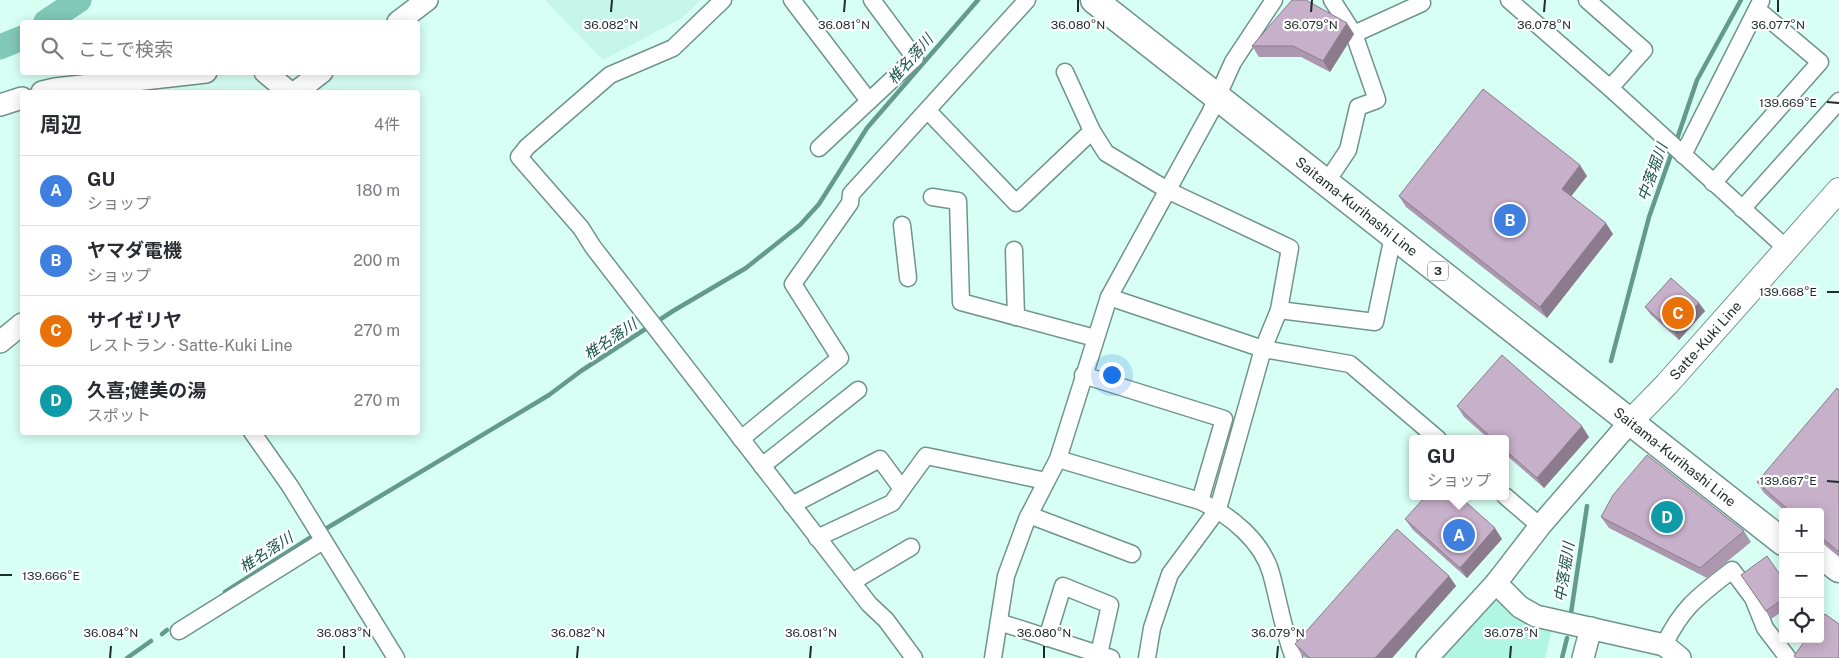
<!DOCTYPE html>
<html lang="ja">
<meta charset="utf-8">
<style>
body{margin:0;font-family:"Public Sans","Noto Sans JP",sans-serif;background:#f7f7f7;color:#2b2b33}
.controls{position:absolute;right:15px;bottom:15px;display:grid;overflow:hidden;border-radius:5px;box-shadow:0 2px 12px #0003}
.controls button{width:45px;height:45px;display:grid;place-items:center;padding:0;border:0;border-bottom:1px solid #e1e1e2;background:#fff;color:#2b2b33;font:25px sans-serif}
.you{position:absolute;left:1111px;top:374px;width:18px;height:18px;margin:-12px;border:4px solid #fff;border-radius:50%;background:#1a73e8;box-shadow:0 0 0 8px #1a73e833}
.badge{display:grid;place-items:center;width:32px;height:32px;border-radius:50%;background:#92359f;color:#fff;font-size:16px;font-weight:700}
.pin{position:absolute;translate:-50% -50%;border:2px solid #fff;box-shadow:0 1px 5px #0006}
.popup{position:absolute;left:1409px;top:435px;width:100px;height:65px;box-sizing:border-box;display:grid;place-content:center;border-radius:5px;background:#fff;filter:drop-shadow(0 1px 4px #0005);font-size:16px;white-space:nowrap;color:#7c7c81}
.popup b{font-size:19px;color:#2b2b33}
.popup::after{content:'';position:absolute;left:50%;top:100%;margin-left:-10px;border:10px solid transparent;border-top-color:#fff}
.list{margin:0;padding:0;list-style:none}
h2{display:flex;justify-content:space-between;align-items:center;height:65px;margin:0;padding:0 20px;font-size:21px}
h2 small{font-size:16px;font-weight:400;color:#7c7c81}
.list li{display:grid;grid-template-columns:32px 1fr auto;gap:15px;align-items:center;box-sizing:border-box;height:70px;padding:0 20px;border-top:1px solid #e1e1e2}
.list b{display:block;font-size:19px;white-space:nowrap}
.list p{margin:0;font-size:16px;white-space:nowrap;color:#7c7c81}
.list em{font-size:16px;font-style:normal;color:#7c7c81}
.icon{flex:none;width:28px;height:28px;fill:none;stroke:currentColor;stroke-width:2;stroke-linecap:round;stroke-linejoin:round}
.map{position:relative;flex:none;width:1839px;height:658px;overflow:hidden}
.search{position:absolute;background:#fff;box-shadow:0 2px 12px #0003;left:20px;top:20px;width:400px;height:55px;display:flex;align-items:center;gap:12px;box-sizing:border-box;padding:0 18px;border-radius:5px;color:#7c7c81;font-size:19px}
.panel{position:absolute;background:#fff;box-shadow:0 2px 12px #0003;left:20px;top:90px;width:400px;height:345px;border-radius:5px}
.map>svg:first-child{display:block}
</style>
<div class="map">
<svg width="1839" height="658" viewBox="0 0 1839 658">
<rect width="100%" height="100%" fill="#d7fff4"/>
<polygon fill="#c4f5e7" points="545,0 701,0 680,19 603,60"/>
<polygon fill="#b1f5e3" points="1496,583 1554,621 1545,658 1427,658"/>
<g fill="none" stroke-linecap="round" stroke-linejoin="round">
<g stroke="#639a8c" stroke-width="4.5">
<polyline points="1676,142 1697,80 1741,0"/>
<polyline points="1611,361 1649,217 1673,149"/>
<polyline points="322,531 549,395 581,371 673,311 746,268 800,225 819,204 867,128 978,0"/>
<polyline points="225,592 316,534"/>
<polyline points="1571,613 1587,506"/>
<polyline points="162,634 167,630"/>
<polyline points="127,658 151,641"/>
<polyline points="1562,658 1567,638"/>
</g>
<g stroke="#81c8b6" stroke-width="25">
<polyline points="46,22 79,0"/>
<polyline points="0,47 22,38"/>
</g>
<defs>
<g id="minor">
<polyline points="723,0 673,48 610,75 527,147 519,157 581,228 593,247 852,582 869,604 886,620 914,658"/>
<polyline points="792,0 869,101"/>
<polyline points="1332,0 1354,34 1377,100 1358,107 1348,150 1334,171"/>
<polyline points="1509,0 1610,88 1786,248"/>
<polyline points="1587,0 1644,50 1610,88"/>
<polyline points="1354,34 1422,3"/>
<polyline points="928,111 1016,203 1092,131 1065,72"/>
<polyline points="1092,131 1106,153 1169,191 1290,248 1279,310 1263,349 1218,509 1170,574 1152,628 1147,658"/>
<polyline points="819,148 915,58 872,0"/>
<polyline points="1683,155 1761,1"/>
<polyline points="1713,183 1820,62 1757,9"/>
<polyline points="932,197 958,201 961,302 1095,338"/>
<polyline points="1742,209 1839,101"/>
<polyline points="902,225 908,278"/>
<polyline points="1014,250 1016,317"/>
<polyline points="1109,297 1263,349 1350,364 1438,439"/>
<polyline points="1279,310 1375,322 1393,236"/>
<polyline points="1083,375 1224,419 1200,501"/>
<polyline points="252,432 290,486 396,658"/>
<polyline points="741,439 840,358 793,284 850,203 851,194 1027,0"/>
<path d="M1058,459L1200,501C1230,515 1262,541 1271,573C1279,602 1283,630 1294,658"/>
<polyline points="762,466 858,390"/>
<polyline points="1505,496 1540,526"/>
<polyline points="792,505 880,459 902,489 926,456 1046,481"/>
<polyline points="1029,515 1132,554"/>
<polyline points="817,538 892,503 902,489"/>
<polyline points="852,582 911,547"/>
<polyline points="999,622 1111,658"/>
<polyline points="179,631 323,541"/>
<polyline points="1047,638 1063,586 1110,605 1099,654"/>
<path d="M1664,645C1683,606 1699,596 1732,570L1753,598L1765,628L1788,658"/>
<polyline points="993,658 1006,576 1027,519 1058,459 1109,297 1210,113 1233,62 1274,0"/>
</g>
<g id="tertiary">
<polyline points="398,22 427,0"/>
<polyline points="265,72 289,92"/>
<polyline points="42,92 55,89 206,72"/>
<polyline points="296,92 322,72"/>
<polyline points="0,105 22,98"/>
<polyline points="0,342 22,324"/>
<polyline points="1496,583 1520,607 1536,616 1664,645 1680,658"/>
<polyline points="1427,658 1496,583 1540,526 1630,422"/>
<polyline points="1583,658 1591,628"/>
</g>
<g id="secondary">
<path id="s1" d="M1630,422L1667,384L1839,190"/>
</g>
<g id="primary">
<path id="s2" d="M1094,0L1783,542"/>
<polyline points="1820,554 1839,569"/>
</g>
</defs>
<use href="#minor" stroke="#6f9489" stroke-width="19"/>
<use href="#tertiary" stroke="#6f9489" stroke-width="24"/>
<use href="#secondary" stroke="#6f9489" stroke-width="26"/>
<use href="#primary" stroke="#6f9489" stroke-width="29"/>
<use href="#minor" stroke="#fff" stroke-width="16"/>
<use href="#tertiary" stroke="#fff" stroke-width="21"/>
<use href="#secondary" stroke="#fff" stroke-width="24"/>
<use href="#primary" stroke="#fff" stroke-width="26"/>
</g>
<g fill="#ab97ae">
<polygon points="1354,34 1330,72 1301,57 1259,57 1252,46"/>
<polygon points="1587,176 1571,196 1613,234 1547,318 1406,207 1399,196"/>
<polygon points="1699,303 1705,311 1679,340 1651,315 1645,307"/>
<polygon points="1839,390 1839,557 1820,541 1820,512 1786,512 1764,493 1757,482"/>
<polygon points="1457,406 1589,437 1544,488 1505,454 1505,439 1489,439 1464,417"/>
<polygon points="1601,517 1744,531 1751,542 1707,578 1609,528"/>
<polygon points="1405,519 1502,539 1467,578 1413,530"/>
<polygon points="1741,575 1783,579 1783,611 1771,619"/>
<polygon points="1449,576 1456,586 1392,658 1306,658 1302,655 1295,644"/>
</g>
<g fill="#8b7b8d">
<polygon points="1347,23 1354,34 1330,72 1323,61"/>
<polygon points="1580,165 1587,176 1569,199 1562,189"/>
<polygon points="1606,223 1613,234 1547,318 1540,307"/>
<polygon points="1699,303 1705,311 1679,340 1674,332"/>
<polygon points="1582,426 1589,437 1544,488 1537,478"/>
<polygon points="1495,528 1502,539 1467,578 1460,568"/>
<polygon points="1449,576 1456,586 1392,658 1375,658"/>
</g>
<g fill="#c7b0ca" stroke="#8b7b8d">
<polygon points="1292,0 1306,0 1347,23 1323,61 1293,46 1252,46"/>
<polygon points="1483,89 1580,165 1562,189 1606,223 1540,307 1399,196"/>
<polygon points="1671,278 1699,303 1674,332 1645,307"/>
<polygon points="1502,355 1582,426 1537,478 1505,450 1505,439 1493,439 1457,406"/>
<polygon points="1837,388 1839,390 1839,552 1820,536 1820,512 1791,512 1757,482"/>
<polygon points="1647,455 1744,531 1700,568 1601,517 1613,495"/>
<polygon points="1426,496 1459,496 1495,528 1460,568 1405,519"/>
<polygon points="1397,529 1449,576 1375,658 1310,658 1295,644"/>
<polygon points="1767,556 1783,579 1783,599 1766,611 1741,575"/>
<polygon points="1825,614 1839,624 1839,658 1796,658 1794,656 1806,639 1820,639 1820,621"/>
</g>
<path fill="none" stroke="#1e2d29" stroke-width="2" d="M611,12L612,0M844,12L845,0M1078,12V0M1311,12L1312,0M1544,12L1545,0M1778,12V0M1827,102L1839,103M1827,292H1839M1827,481L1839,482M0,575H12M110,658L111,646M344,658V646M577,658L578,646M810,658L811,646M1044,658V646M1277,658L1278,646M1510,658L1511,646"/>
<g text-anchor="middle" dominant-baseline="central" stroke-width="4.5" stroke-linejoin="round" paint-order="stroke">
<rect fill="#fff" stroke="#626c69" stroke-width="1" x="1428" y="261.5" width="20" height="19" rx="4"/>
<g font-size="12" font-weight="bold" fill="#1e2d29">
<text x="1438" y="271">3</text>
</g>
<g font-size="14" fill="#1e2d29" stroke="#fff">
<text stroke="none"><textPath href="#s2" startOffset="334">Saitama-Kurihashi Line</textPath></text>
<text stroke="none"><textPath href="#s1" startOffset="111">Satte-Kuki Line</textPath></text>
<text stroke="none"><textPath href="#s2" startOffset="739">Saitama-Kurihashi Line</textPath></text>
</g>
<g font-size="15" font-style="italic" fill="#1b5649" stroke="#fff">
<text transform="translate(910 59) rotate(-49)">椎名落川</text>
<text transform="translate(1652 172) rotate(-70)">中落堀川</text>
<text transform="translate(610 339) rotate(-34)">椎名落川</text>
<text transform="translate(266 552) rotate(-33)">椎名落川</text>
<text transform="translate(1564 572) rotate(-81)">中落堀川</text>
</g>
</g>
<g font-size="12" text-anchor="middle" fill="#1e2d29" stroke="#fff" stroke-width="4.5" stroke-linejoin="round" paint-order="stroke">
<text x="611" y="29">36.082°N</text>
<text x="844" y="29">36.081°N</text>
<text x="1078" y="29">36.080°N</text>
<text x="1311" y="29">36.079°N</text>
<text x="1544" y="29">36.078°N</text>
<text x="1778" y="29">36.077°N</text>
<text x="1788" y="107">139.669°E</text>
<text x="1788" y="296">139.668°E</text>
<text x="1788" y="485">139.667°E</text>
<text x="51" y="580">139.666°E</text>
<text x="111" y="637">36.084°N</text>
<text x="344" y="637">36.083°N</text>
<text x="578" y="637">36.082°N</text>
<text x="811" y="637">36.081°N</text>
<text x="1044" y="637">36.080°N</text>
<text x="1278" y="637">36.079°N</text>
<text x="1511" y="637">36.078°N</text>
</g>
</svg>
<div class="controls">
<button>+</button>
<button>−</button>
<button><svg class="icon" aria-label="locate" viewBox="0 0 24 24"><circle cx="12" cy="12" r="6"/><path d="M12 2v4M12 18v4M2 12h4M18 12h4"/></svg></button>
</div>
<div class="you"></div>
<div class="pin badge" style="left:1459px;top:535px;background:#3f7fe0">A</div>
<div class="popup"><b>GU</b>ショップ</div>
<div class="pin badge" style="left:1510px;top:220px;background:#3f7fe0">B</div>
<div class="pin badge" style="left:1678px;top:313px;background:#e8710a">C</div>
<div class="pin badge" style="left:1667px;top:517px;background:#0f9aa8">D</div>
<div class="search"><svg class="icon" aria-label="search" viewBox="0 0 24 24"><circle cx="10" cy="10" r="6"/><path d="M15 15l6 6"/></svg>ここで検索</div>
<section class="panel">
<h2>周辺<small>4件</small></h2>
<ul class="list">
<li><span class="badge" style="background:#3f7fe0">A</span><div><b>GU</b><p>ショップ</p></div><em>180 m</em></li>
<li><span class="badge" style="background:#3f7fe0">B</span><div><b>ヤマダ電機</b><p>ショップ</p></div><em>200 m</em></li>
<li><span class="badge" style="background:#e8710a">C</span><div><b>サイゼリヤ</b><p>レストラン · Satte-Kuki Line</p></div><em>270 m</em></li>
<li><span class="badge" style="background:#0f9aa8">D</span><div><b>久喜;健美の湯</b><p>スポット</p></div><em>270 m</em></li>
</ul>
</section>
</div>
